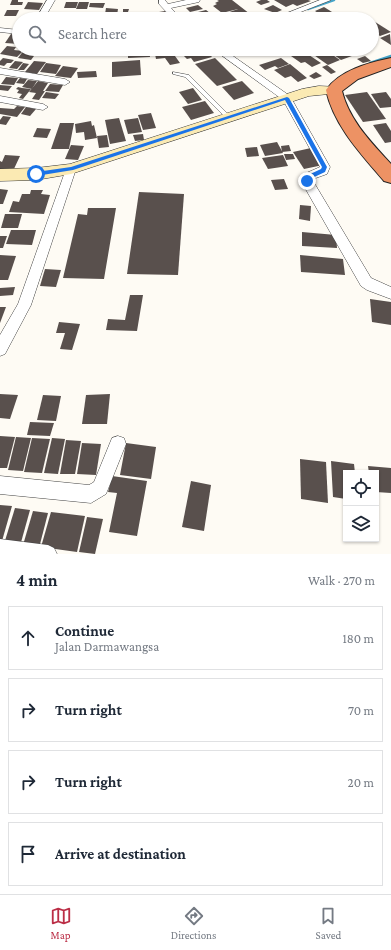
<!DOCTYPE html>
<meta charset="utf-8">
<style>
body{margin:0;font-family:"Crimson Pro",serif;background:#f2f2f3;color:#1f2937}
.controls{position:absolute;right:12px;bottom:12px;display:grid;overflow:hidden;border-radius:0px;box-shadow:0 1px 3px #0004}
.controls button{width:36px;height:36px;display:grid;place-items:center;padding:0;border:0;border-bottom:1px solid #e0e1e3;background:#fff;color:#1f2937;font:20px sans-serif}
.stop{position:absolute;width:12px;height:12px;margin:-9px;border:3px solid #1a73e8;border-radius:50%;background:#fff}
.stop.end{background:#1a73e8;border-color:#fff;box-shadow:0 1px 4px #0008}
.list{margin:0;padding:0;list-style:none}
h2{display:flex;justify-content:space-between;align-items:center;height:52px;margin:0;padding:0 16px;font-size:17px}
h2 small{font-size:13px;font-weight:400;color:#747a83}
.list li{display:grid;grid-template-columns:26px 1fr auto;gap:12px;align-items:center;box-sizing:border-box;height:64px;margin:0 8px 8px;padding:0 8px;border:1px solid #e0e1e3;border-radius:0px}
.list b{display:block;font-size:15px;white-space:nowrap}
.list p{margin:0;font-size:13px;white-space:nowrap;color:#747a83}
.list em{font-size:13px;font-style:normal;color:#747a83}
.icon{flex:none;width:22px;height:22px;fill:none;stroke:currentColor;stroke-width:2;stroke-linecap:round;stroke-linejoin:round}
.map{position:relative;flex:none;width:391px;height:554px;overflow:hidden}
.search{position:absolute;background:#fff;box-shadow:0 1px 3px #0004;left:12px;right:12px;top:12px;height:44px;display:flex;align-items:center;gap:10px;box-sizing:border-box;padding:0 14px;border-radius:22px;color:#747a83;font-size:15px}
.sheet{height:340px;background:#fff}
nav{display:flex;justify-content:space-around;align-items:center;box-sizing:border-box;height:56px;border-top:1px solid #e0e1e3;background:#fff;font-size:11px;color:#747a83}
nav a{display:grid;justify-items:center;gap:2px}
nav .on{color:#bb2e46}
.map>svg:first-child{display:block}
</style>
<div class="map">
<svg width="391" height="554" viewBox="0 0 391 554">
<rect width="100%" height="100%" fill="#fefbf4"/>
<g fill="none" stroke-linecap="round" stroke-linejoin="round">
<g stroke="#45a3c7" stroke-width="2.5">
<polyline points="308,9 334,0"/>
<polyline points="370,63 391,56"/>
</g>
</g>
<g fill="#59504d">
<polygon points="12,0 18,0 18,2 23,2 22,5 10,5"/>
<polygon points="217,0 232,0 250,14 235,19 209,19 213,17 196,19 207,15 193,18 190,14 206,10 215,17 238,9 222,13 213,6 217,4 215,3 219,1"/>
<polygon points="261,0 267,0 270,2 261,5 256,2"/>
<polygon points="274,0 308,0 311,1 297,6 293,4 286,7"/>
<polygon points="28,2 43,3 39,10 24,9"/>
<polygon points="66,2 78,2 76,8 64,8"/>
<polygon points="79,2 89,2 87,9 76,9"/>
<polygon points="90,3 105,3 103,8 89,7"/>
<polygon points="198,5 203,9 190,12 186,8"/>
<polygon points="273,5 282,10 275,13 264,9"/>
<polygon points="324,7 340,17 327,19 315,11"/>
<polygon points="106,8 118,9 117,15 105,14"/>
<polygon points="123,9 129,9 127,15 118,14 118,12 123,12"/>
<polygon points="7,10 19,10 16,16 4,16"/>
<polygon points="165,11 170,18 163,19 159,12"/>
<polygon points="59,14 87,15 86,19 57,18"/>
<polygon points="372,20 391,32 380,36 372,31"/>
<polygon points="11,34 19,35 19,44 5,43"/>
<polygon points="390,34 391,45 380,38"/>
<polygon points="7,46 16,47 14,50 23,51 17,57 0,54"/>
<polygon points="85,49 98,49 94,53 83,52"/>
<polygon points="128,49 149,49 150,57 128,58"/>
<polygon points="154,49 170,49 180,63 170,65 165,58 156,59"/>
<polygon points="174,49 183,49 185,52 177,54"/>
<polygon points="201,49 205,49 212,57 194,62 191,58 187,59 182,54"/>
<polygon points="242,49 263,49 266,51 251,56"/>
<polygon points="274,49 291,49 280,53"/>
<polygon points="320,49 324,49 340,60 328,65 311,53"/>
<polygon points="326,49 352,49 357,52 353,49 371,49 341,60"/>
<polygon points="24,50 37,52 31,60 18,58"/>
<polygon points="302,52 306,53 321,63 312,67 305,62 301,63 291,56"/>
<polygon points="365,56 371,61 363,63 357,59"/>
<polygon points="3,58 14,60 11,63 7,63 4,66 0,65 0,61"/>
<polygon points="215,58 237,80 217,86 195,64"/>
<polygon points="281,58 289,64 278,68 275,66 265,70 259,65"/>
<polygon points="140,60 141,75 112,77 112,62"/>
<polygon points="15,61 23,62 17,69 9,68"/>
<polygon points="34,61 46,62 37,74 25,72"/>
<polygon points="23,63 29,64 24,70 18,70"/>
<polygon points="46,63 61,65 56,74 40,72"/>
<polygon points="290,64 307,78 298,82 291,76 285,78 274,70"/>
<polygon points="327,65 336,72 331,74 322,67"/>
<polygon points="63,66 78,68 71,78 55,76"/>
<polygon points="96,71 97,77 78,78 77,72"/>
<polygon points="316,72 322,76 314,79 309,76"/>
<polygon points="6,77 18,78 14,85 1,84"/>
<polygon points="20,78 27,79 24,84 16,83"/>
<polygon points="28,80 37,81 32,89 22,87"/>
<polygon points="38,81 48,83 43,91 45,91 39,100 32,99 36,93 29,92"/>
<polygon points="242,81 254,93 234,100 222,87"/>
<polygon points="50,84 63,85 59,92 45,91"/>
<polygon points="0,85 12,86 8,91 0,90"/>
<polygon points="18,87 22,88 31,89 23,99 19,98 22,94 17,93 19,90 16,89"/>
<polygon points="193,88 202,100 188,104 179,92"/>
<polygon points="46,92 59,94 55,99 42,98"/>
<polygon points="367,92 386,119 363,122 345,95"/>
<polygon points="386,92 391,99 391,107 380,108 371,94"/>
<polygon points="205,101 214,113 191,120 182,107"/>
<polygon points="17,106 25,107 17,117 0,114 0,108 14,109"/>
<polygon points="26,107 36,109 30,116 21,114"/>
<polygon points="151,113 156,128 143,130 138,115"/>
<polygon points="3,116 11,117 6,125 0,124 0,120"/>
<polygon points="119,118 126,141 110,144 105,120"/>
<polygon points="138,118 142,132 128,134 124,120"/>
<polygon points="91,121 92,126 94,125 97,138 85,140 84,132 76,133 75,124"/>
<polygon points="60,123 74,123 69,149 51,149"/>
<polygon points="386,123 391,131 391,142 385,143 373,125"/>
<polygon points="37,128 51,129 47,138 33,137"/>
<polygon points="143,134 144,140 135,141 133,135"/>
<polygon points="107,135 109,147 99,148 97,136"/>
<polygon points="277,142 283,153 265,156 260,145"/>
<polygon points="71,145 84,146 78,160 65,159"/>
<polygon points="289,145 291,151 282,152 281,146"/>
<polygon points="257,147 259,156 247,157 245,148"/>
<polygon points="311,148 323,165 304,169 293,152"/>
<polygon points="284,154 293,154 295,159 286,160"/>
<polygon points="5,155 20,156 13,171 0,170 0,161 2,162"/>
<polygon points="283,155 288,166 268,169 262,158"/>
<polygon points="284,179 288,189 275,190 271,180"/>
<polygon points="0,189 8,190 3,204 0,204"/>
<polygon points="31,190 43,190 41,194 50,195 44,214 9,212 13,201 19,202 22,194 30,194"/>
<polygon points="139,192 184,194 178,275 127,274"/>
<polygon points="300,205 311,206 310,221 299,219"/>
<polygon points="88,208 116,208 104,279 63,278 78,214 87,215"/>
<polygon points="5,214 22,214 18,228 1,228"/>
<polygon points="11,230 36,230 32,245 6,244"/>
<polygon points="302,232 336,235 337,248 302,246"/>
<polygon points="0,236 7,236 3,248 0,248"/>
<polygon points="0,255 16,256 8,280 0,280"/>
<polygon points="300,255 343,259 345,275 301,272"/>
<polygon points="45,269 61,270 56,287 40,286"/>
<polygon points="15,287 13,295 0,296 0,288"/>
<polygon points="130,295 143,295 137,331 106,330 108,319 125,320"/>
<polygon points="370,299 391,302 391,325 372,322"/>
<polygon points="0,307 6,307 0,323"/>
<polygon points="59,322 80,324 72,350 60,349 65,333 56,333"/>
<polygon points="0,394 18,395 10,419 0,418"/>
<polygon points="110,394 107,424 82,424 86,395"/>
<polygon points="43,395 61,396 56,421 37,420"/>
<polygon points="30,422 54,423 50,436 27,435"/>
<polygon points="0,436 15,437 7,468 0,468"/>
<polygon points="16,437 31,438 23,471 8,470"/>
<polygon points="32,438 50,439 42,473 24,472"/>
<polygon points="52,438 65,439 58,474 44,473"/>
<polygon points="66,440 81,441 75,474 60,474"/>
<polygon points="82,443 101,444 96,475 77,474"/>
<polygon points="126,443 156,447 151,479 120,475"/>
<polygon points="300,459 326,462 328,503 301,499"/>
<polygon points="331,461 354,464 355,473 346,473 346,499 333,497"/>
<polygon points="368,466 391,468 391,493 376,492 376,473 369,473"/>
<polygon points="112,476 147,481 137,536 109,532 117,493 108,492"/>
<polygon points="191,481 211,485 204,531 182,527"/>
<polygon points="0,505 12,506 2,541 0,541"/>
<polygon points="15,508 30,510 20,546 4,544"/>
<polygon points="33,511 48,513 39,548 23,545"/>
<polygon points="51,512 85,516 77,552 41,547"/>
<polygon points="87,517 103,519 95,554 79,552"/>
</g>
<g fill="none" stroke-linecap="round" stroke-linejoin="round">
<defs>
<polygon id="lane" points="173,72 189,75 230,116 230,118 226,118 185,77 173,74"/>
<g id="street">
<polygon points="47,0 55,0 44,19 36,19"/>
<polygon points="159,0 165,0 168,4 186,0 200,0 199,2 171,8 182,19 173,19 159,4"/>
<polygon points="320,0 331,0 283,19 272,19"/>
<polygon points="0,28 19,30 19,34 0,32"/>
<polygon points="213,49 223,49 290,96 330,167 327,174 313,179 313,181 371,278 391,287 391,299 367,290 361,286 301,181 304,174 320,167 283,100"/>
<polygon points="0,68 65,79 70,82 65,85 0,74"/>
<polygon points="0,96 43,104 48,107 43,110 0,102"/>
<polygon points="71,165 75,166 76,169 31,305 5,354 0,356 0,335 18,304 66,169 67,166"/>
<polygon points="118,436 124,438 126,444 106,494 91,503 0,494 0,476 89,485 94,482 112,438"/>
<polygon points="0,539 48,545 54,548 57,554 0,554"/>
</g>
<polygon id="secondary" points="319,86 339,87 341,90 339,93 309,96 71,174 36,180 0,181 0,169 36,168 70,164 302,89"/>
<path id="highway" d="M391,58V67L358,79L342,91C349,120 371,142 391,164V183L384,181C361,154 334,126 326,90C340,70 368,63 391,58Z"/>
</defs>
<use href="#lane" stroke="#434343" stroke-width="1"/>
<use href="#street" stroke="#434343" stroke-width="1"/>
<use href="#secondary" stroke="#323232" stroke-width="1"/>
<use href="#highway" stroke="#212121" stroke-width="2"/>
<use href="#lane" fill="#fff" fill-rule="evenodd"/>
<use href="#street" fill="#fff" fill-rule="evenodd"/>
<use href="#secondary" fill="#fbeab3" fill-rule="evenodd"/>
<use href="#highway" fill="#ed9264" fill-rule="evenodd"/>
</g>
<polygon fill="#1a73e8" points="287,97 289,98 327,167 325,172 310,179 309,182 304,181 306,176 321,169 322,167 285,100 73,170 36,176 33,174 36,172 71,167"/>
</svg>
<div class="controls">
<button><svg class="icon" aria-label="locate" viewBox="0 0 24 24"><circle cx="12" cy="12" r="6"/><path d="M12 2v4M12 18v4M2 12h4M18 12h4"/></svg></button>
<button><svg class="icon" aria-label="layers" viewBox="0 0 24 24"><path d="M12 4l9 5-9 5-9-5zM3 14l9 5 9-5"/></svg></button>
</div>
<div class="stop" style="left:36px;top:174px"></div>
<div class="stop end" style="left:307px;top:181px"></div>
<div class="search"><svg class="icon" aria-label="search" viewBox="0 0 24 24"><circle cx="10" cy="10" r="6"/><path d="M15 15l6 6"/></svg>Search here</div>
</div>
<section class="sheet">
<h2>4 min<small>Walk · 270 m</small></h2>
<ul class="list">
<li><svg class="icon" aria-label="ahead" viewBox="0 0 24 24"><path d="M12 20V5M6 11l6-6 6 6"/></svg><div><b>Continue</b><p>Jalan Darmawangsa</p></div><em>180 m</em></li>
<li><svg class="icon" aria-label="right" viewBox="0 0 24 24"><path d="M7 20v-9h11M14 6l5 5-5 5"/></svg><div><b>Turn right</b></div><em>70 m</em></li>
<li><svg class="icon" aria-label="right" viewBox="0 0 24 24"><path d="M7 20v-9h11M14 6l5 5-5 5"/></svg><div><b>Turn right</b></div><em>20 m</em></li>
<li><svg class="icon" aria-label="arrive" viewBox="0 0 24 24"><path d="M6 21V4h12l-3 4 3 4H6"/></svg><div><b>Arrive at destination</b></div></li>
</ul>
</section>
<nav>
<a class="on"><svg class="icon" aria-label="map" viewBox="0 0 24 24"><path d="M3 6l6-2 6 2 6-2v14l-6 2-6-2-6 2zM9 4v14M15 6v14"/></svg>Map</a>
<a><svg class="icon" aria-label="directions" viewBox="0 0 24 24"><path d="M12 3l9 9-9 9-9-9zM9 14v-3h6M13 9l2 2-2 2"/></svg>Directions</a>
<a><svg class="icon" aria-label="saved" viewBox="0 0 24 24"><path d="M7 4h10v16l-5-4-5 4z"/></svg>Saved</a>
</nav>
